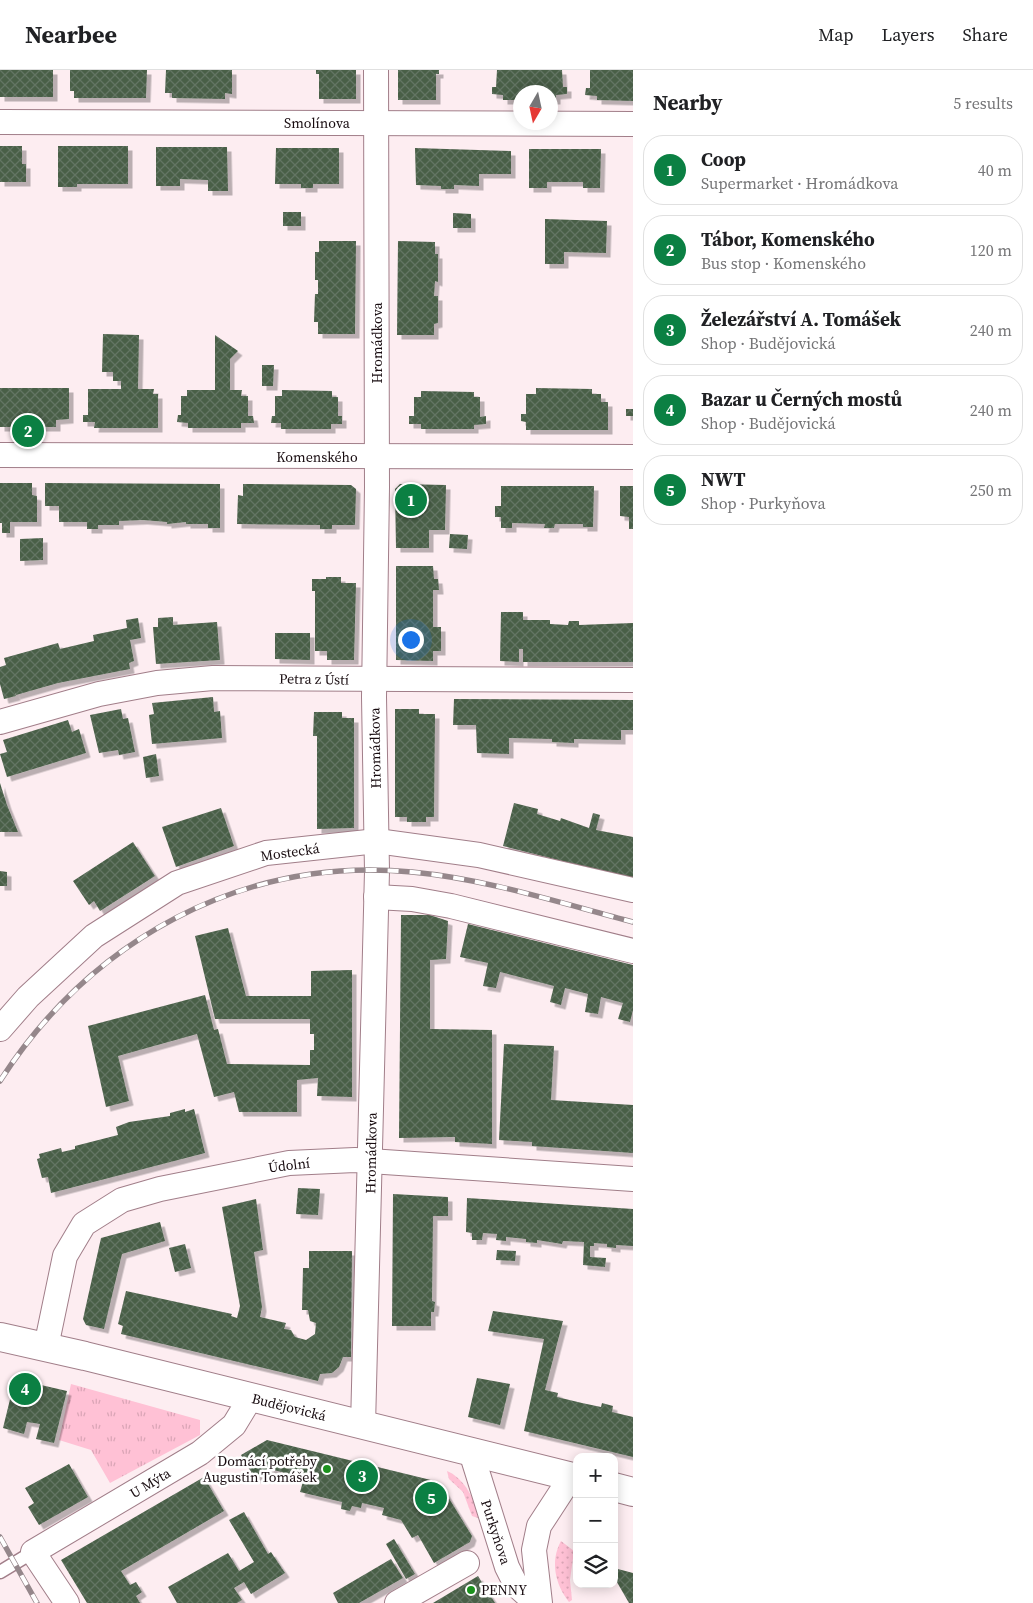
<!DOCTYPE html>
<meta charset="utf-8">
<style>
body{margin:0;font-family:"Source Serif 4",serif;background:#f6f6f6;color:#202124}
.controls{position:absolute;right:15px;bottom:15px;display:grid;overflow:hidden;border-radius:10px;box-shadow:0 2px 12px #0003}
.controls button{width:45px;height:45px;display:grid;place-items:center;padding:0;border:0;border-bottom:1px solid #e0e0e0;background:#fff;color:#202124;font:25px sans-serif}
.compass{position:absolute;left:513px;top:15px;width:45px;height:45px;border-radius:50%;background:#fff;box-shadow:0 2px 12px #0003;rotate:189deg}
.you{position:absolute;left:410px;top:569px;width:18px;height:18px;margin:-12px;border:4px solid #fff;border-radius:50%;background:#1a73e8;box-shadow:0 0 0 8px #1a73e833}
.badge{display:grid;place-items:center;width:32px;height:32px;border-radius:50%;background:#0b8043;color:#fff;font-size:16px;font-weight:700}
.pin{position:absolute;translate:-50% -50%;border:2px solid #fff;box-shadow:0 1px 5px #0006}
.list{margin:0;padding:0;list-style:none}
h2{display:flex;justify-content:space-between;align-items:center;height:65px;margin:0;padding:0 20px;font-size:21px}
h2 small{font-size:16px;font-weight:400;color:#757577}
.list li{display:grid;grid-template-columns:32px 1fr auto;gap:15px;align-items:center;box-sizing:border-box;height:70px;margin:0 10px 10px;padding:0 10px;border:1px solid #e0e0e0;border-radius:20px}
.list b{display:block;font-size:19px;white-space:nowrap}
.list p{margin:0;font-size:16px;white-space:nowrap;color:#757577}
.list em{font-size:16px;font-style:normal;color:#757577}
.icon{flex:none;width:28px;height:28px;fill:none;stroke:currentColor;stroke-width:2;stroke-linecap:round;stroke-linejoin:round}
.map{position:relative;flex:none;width:633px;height:1533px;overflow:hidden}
header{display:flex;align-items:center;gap:30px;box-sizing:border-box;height:70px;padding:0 25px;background:#fff;border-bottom:1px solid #e0e0e0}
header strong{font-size:24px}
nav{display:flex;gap:28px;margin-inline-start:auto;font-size:18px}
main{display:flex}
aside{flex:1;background:#fff}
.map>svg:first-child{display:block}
</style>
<header>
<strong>Nearbee</strong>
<nav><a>Map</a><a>Layers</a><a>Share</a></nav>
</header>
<main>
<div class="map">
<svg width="633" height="1533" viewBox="0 0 633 1533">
<defs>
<pattern id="grass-dots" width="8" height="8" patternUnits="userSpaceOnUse" patternTransform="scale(1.25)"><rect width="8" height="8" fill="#ffc1d5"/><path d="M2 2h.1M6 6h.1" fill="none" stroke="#daa5b6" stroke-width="1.8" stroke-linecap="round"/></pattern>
<pattern id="park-tufts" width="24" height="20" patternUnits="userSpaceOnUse" patternTransform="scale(1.25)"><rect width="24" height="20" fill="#ffc1d5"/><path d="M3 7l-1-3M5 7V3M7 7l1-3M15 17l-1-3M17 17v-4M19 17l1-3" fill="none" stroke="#daa5b6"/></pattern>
<pattern id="building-cross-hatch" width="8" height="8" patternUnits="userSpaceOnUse" patternTransform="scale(1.25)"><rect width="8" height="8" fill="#485e47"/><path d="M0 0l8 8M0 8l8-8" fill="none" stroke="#647463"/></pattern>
<filter id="shadow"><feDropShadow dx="4.5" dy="4.5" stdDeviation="0" flood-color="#0004"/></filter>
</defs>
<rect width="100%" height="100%" fill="#fdedf1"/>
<g fill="url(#grass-dots)">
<path d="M447,1401C464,1408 476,1430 478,1448L472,1446L463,1422L449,1409Z"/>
<path d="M561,1471L574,1481L570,1510L572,1530L569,1532C555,1514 550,1491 561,1471Z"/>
</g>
<polygon fill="url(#park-tufts)" points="71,1314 200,1350 200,1365 110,1413 91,1380 59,1370"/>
<g fill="url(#building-cross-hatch)" filter="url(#shadow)">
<rect x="0" y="0" width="53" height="27"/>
<polygon points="70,0 147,0 146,28 74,28 74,21 70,21"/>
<polygon points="166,0 232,0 232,24 225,23 225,29 172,28 172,23 165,23"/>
<polygon points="316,0 356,0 356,29 319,29 319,4 316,4"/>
<polygon points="398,0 439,0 439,4 436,4 436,30 398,30"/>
<polygon points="497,0 562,0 563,17 567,17 567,24 556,25 556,30 550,30 550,22 520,22 520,30 503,30 503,25 492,24 492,17 496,17"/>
<polygon points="590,0 633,0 633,31 597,30 597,26 585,25 586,18 590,18"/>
<polygon points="0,76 22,76 22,94 26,94 26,112 0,112"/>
<polygon points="58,76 128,76 128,114 77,114 77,117 58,117"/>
<polygon points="156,77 227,77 228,121 208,121 208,110 180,109 180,116 156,116"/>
<polygon points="276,78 339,78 339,114 313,114 313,118 301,118 301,114 275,114"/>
<polygon points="415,78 511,81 511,104 479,104 479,116 454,115 454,119 441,119 441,116 416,115"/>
<polygon points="529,79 601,79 600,118 583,118 583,112 547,112 547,118 529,118"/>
<rect x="283" y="142" width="18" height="14"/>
<polygon points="453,143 471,144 471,158 453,158"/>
<polygon points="545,149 607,151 606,183 564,182 564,194 545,194"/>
<polygon points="319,171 356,171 355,264 318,264 318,252 314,252 315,224 318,224 318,210 315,210 315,182 319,182"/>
<polygon points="398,171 435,172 435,184 438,184 438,212 435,211 434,226 438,226 438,253 434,254 434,265 397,265"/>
<polygon points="103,264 139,265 138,319 154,319 153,324 158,324 158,358 94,358 95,352 83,352 83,345 88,345 88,319 121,319 121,311 113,311 113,302 102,302"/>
<polygon points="215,265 238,281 230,289 230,320 242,320 241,326 248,326 248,346 253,346 254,353 241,353 241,358 188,358 188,353 177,352 178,345 181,345 181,326 187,326 187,320 215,320"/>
<polygon points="262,295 274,295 273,316 262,316"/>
<polygon points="0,318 69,318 69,349 56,350 56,357 0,357"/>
<polygon points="536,318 592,319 592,324 601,324 601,332 608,332 608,360 526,360 526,352 521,351 521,344 526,344 526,324 536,324"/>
<polygon points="282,320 332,321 332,327 338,327 338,346 342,346 342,354 331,354 331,359 281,359 281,353 271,353 272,346 275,346 275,326 282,326"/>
<polygon points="421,321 474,322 474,327 480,327 480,347 486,346 486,354 474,355 474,359 421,359 421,354 409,354 409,346 414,346 414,327 421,327"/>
<rect x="626" y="339" width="7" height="7"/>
<polygon points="0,413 32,413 32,425 37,426 37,452 10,452 10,463 2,463 2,453 0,453"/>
<polygon points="45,413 220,414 220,458 208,458 208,454 186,454 186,452 167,454 167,452 143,450 119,451 119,455 98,455 98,459 87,459 87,452 59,452 59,436 45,436"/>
<polygon points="243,414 351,415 356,419 355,455 332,455 332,459 320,459 320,455 237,454 238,425 243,426"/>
<polygon points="400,414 446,415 445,460 429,460 429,478 396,478 395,419"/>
<polygon points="501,416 594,416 593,457 583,457 583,454 555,454 554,458 544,458 545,454 512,453 512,458 501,458 501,447 495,447 495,436 501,436"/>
<polygon points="620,416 633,416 633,459 629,459 629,447 620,446"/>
<polygon points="450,464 468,465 467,479 449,478"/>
<polygon points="43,468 43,490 20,491 20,469"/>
<polygon points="396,496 433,496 434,509 438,509 439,520 433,520 433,557 441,557 441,581 433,581 433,591 396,590"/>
<polygon points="326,507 341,507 341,513 356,513 354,590 327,590 327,581 315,581 315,521 312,521 312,509 326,509"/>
<polygon points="501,542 523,542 523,550 550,550 550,554 568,555 569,551 579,551 579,555 633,553 633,592 523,592 523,579 519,579 519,592 500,591"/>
<polygon points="173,547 173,555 217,552 220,590 156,594 153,557 158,557 158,548"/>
<polygon points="138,548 141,568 130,570 134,591 129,593 130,599 58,613 16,625 14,620 16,626 4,629 0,614 0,597 6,595 4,588 58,573 60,579 94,571 93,565 127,558 126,550"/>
<polygon points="275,563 310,563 310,590 275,589"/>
<polygon points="213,627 214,642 220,641 222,668 152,674 149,645 154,644 152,633"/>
<polygon points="454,629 633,630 633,660 621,660 621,670 574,669 574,673 552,672 552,669 509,668 509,684 477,683 476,655 453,655"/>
<polygon points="121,639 123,649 128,648 135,682 119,685 118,680 99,683 90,645"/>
<polygon points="395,639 419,639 419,644 435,644 434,747 426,747 426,752 407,752 407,747 395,747"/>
<polygon points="314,642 342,642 342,648 354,648 354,758 317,759 317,666 313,666"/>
<polygon points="68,650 72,662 79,659 86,683 7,707 0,684 7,682 3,670"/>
<polygon points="156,684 159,706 146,708 143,687"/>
<polygon points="0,713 7,735 18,762 0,762"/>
<polygon points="514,733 538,739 537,744 560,751 561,748 589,758 593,743 600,745 596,760 633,767 633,809 503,776"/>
<polygon points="221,738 234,776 176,797 162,757"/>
<polygon points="133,772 155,806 100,841 94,831 89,835 73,811"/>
<polygon points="0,801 7,802 7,816 0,816"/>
<polygon points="401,845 430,845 448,851 446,889 430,890 430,959 492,960 492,1074 455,1072 455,1067 399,1068"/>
<polygon points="468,854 633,895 633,940 630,952 618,949 623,933 601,927 598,944 585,942 588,924 565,918 561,935 550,932 554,916 500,902 496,918 483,916 488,893 460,887"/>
<polygon points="228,858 246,926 311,926 311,901 352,900 352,1027 317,1026 318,1008 297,1010 297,1042 239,1042 234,1022 214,1027 197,964 118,986 129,1031 106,1037 88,956 205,925 214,960 218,959 227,994 310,995 310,980 314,980 314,964 310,964 310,949 215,949 195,866"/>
<polygon points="504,974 554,976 551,1030 633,1035 633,1083 532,1076 532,1072 499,1070"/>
<polygon points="185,1039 185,1042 194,1039 205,1083 51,1123 48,1107 42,1108 37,1089 40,1088 39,1084 61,1078 62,1082 75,1079 75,1076 118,1065 116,1057 129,1052 170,1046 170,1043"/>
<polygon points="298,1118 320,1119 318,1145 296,1144"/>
<polygon points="393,1124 448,1127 448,1146 433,1146 432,1231 435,1232 434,1242 431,1242 431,1256 392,1256"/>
<polygon points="467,1128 633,1139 633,1176 616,1175 616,1178 607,1177 607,1174 594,1173 594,1176 590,1176 590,1187 606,1188 605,1197 583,1195 584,1172 563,1171 562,1174 537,1170 537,1173 526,1172 526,1169 506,1167 506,1171 496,1170 497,1164 483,1163 482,1170 472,1170 472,1163 466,1162"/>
<polygon points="256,1129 263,1180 254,1182 262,1237 260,1247 286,1253 284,1259 291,1260 295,1267 306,1270 315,1264 316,1253 310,1251 308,1240 302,1240 303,1198 309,1198 309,1181 352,1181 351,1287 343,1287 339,1297 332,1303 320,1304 318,1311 121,1264 123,1256 118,1254 126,1221 232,1244 231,1246 237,1248 240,1236 222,1137"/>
<polygon points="160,1152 165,1171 122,1184 104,1259 86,1255 83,1249 101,1168"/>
<polygon points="185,1174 191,1198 175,1202 169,1178"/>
<polygon points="497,1180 516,1181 515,1191 496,1190"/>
<polygon points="493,1241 563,1251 545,1320 558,1323 557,1327 582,1333 601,1337 602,1333 613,1336 612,1342 633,1347 633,1387 524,1361 544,1269 488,1261"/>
<polygon points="477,1308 510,1314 500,1355 468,1347"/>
<polygon points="15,1309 67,1321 54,1373 36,1369 40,1354 27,1352 24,1364 3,1358"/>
<polygon points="267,1370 439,1412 472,1466 470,1472 434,1493 418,1465 412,1468 401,1450 382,1445 384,1438 362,1433 361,1438 352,1436 350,1441 341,1439 342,1432 300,1422 304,1408 270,1399 255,1409 241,1385"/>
<polygon points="69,1394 88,1427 39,1455 28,1437 34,1433 25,1418"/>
<polygon points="204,1407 224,1441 121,1501 130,1515 136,1512 142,1522 136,1526 140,1533 87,1533 61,1490"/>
<polygon points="244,1442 268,1484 271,1482 285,1503 251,1524 244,1512 234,1518 242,1530 237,1533 177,1533 168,1517 228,1483 239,1501 254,1492 229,1450"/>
<polygon points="394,1469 415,1504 406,1509 386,1474"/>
<polygon points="391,1489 403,1508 359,1533 338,1533 333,1523"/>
<polygon points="614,1498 633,1503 633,1533 629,1533 614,1507"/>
<polygon points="478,1506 495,1533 433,1533"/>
</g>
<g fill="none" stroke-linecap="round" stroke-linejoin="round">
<defs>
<polyline id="lane" points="0,1502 33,1482"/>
<g id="street">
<polyline points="0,52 633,54"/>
<polyline points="0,385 633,387"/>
<polyline points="0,652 99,624 157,613 213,608 633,610"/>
<polyline points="376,827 412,829 451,836 633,881"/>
<polyline points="0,959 28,927 94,866 177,813 266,783 377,771 479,785 633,820"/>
<polyline points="46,1277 65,1186 84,1154 122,1130 160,1119 289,1093 355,1090 633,1109"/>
<polyline points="363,1356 377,801 374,627 377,417 376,0"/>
<polyline points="471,1382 507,1497 516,1515 536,1533"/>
<polyline points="67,1533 33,1482 200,1383 234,1355 251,1327"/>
<polyline points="397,1533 467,1493"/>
<polyline points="540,1533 534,1480 539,1456 571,1407"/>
</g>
<g id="secondary">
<polyline points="0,1267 85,1286 577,1408"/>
<polyline points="614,1417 633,1422"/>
</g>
</defs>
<use href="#lane" stroke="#a17e89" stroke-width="15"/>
<use href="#street" stroke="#a17e89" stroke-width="26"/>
<use href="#secondary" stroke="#a17e89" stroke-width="30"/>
<use href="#lane" stroke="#fff" stroke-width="12"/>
<use href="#street" stroke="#fff" stroke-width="24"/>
<use href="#secondary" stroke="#fff" stroke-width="28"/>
<defs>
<g id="rail">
<path d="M0,1011C91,870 242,786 412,802C487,809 560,833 633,852"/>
<polyline points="0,1467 37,1533"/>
</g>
</defs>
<use href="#rail" stroke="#95878b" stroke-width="5.5"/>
<use href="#rail" stroke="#fff" stroke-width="4" stroke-dasharray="11" stroke-linecap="butt"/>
</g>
<g fill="#1b911d" stroke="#fff" stroke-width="2">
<circle cx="327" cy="1399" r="5"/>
<circle cx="471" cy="1520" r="5"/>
</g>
<g text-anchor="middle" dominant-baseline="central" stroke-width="5" stroke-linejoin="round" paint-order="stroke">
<g font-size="14" fill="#180c10" stroke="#fff">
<text x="317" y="53">Smolínova</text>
<text transform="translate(377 273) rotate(-90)">Hromádkova</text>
<text x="317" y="387">Komenského</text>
<text transform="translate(314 609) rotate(1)">Petra z Ústí</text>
<text transform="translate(375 678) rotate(-91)">Hromádkova</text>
<text transform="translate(290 782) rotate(-8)">Mostecká</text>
<text transform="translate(371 1083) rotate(-89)">Hromádkova</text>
<text transform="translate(289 1095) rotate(-7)">Údolní</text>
<text transform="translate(289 1337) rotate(14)">Budějovická</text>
<text transform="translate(150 1413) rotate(-31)">U Mýta</text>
<text transform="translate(496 1462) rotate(72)">Purkyňova</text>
</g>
<g font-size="14" fill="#180c10" stroke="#fff" text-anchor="end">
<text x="317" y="1391">Domácí potřeby<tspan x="317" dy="16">Augustin Tomášek</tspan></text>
<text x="481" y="1520" text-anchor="start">PENNY</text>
</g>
</g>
</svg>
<div class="controls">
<button>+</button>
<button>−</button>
<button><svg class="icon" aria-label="layers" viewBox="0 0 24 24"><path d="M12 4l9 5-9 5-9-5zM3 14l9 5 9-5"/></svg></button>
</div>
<svg class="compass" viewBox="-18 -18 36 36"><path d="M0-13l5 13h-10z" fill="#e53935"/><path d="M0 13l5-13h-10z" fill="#757577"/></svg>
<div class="you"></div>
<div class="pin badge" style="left:411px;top:430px">1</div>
<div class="pin badge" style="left:28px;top:361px">2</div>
<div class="pin badge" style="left:362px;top:1406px">3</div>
<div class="pin badge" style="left:25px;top:1319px">4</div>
<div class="pin badge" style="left:431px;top:1428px">5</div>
</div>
<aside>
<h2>Nearby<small>5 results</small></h2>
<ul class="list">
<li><span class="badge">1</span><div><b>Coop</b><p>Supermarket · Hromádkova</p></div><em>40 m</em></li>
<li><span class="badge">2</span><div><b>Tábor, Komenského</b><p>Bus stop · Komenského</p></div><em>120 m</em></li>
<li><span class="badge">3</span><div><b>Železářství A. Tomášek</b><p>Shop · Budějovická</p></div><em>240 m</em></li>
<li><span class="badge">4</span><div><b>Bazar u Černých mostů</b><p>Shop · Budějovická</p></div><em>240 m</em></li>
<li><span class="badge">5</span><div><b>NWT</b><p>Shop · Purkyňova</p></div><em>250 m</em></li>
</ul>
</aside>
</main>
